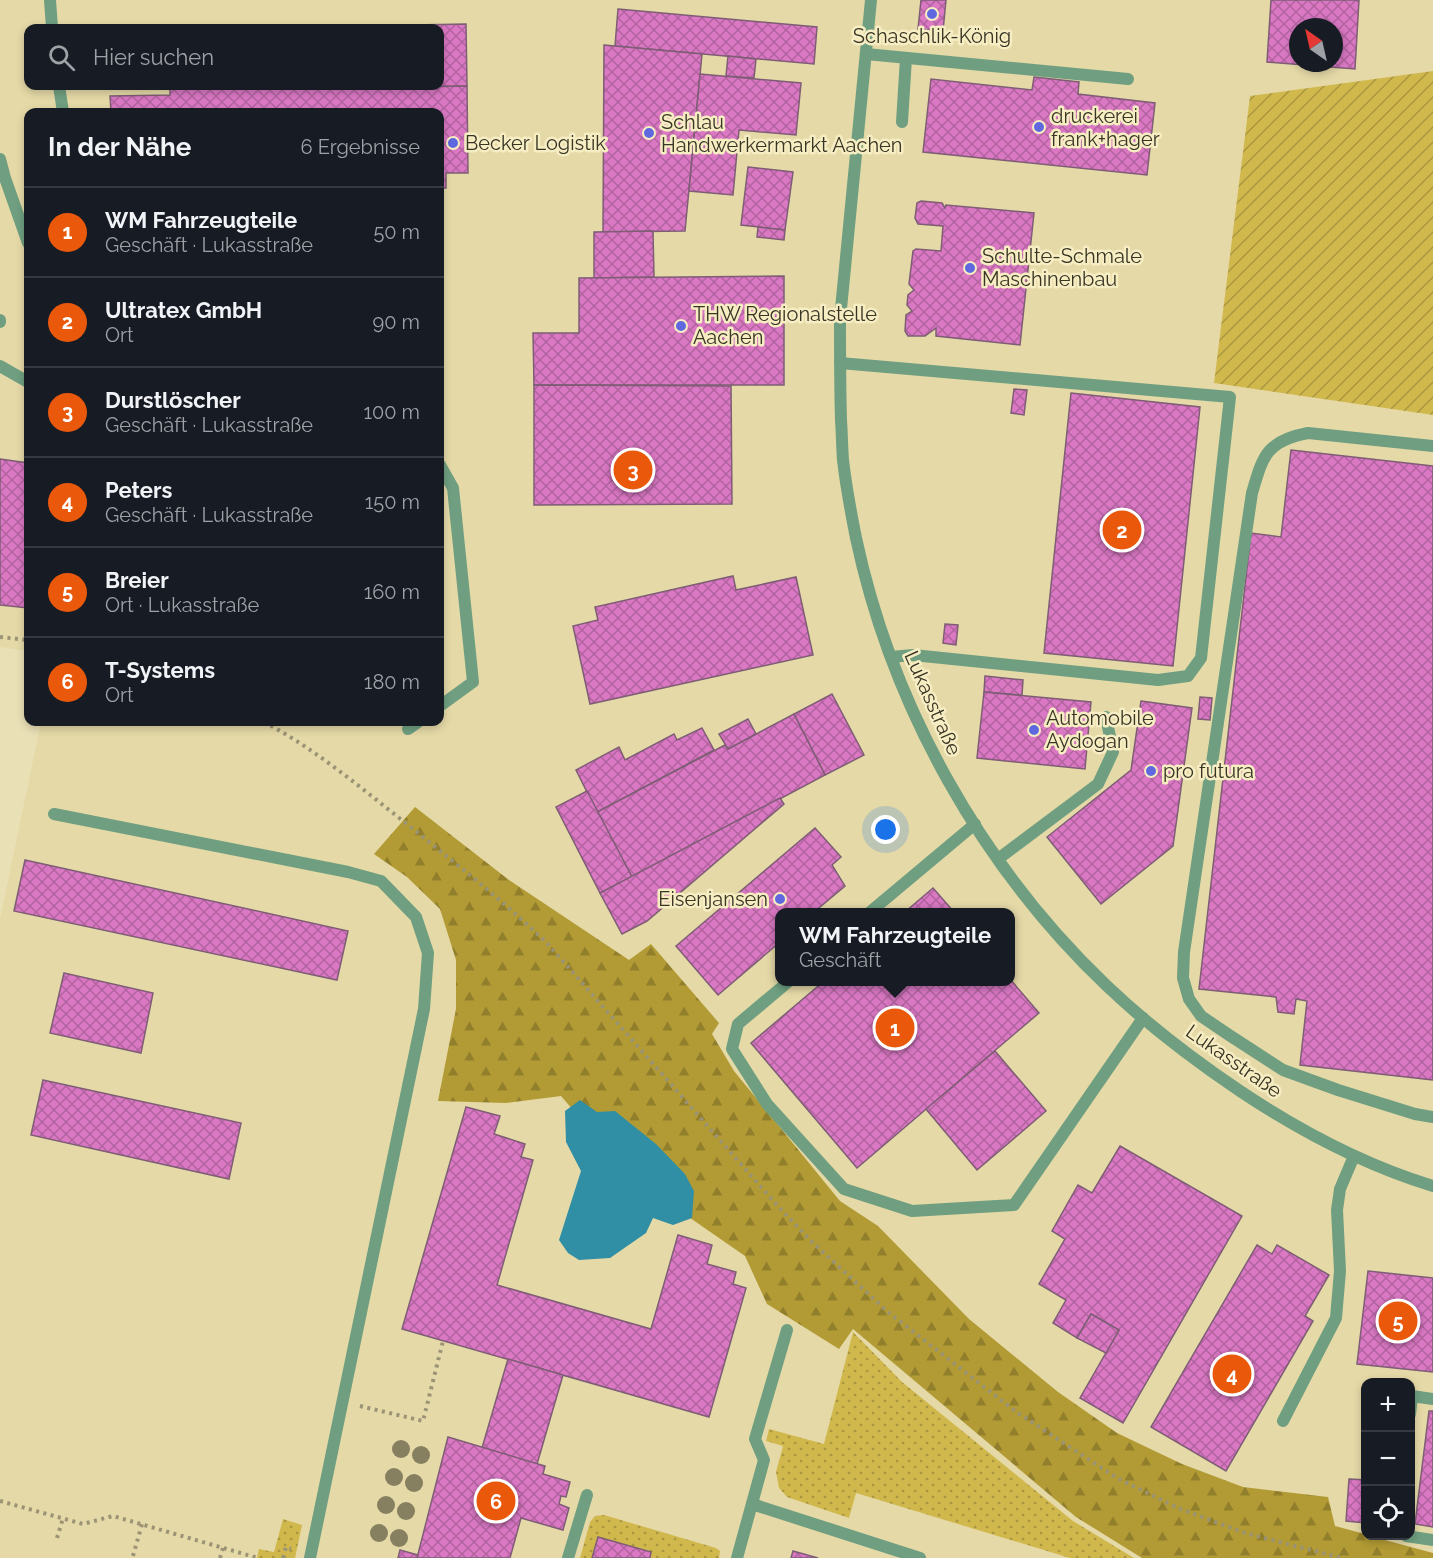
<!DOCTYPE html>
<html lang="de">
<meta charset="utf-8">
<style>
body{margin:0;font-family:Raleway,sans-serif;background:#20242c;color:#f1f3f6}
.controls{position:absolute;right:18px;bottom:18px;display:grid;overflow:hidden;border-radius:12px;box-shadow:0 3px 9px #0003}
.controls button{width:54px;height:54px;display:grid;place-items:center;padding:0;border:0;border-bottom:2px solid #363941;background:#171b24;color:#f1f3f6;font:30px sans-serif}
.compass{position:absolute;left:1289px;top:18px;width:54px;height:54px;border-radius:50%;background:#171b24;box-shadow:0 3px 9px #0003;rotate:326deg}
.you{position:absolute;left:886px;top:830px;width:21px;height:21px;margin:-15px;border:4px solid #fff;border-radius:50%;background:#1a73e8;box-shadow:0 0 0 9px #1a73e833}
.badge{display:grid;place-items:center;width:39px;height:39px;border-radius:50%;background:#ea580c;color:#fff;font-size:20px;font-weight:700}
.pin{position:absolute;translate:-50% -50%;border:3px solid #fff;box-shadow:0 2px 6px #0006}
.popup{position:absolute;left:775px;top:908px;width:240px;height:78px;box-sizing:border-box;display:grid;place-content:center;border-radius:12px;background:#171b24;filter:drop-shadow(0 2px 4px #0005);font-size:20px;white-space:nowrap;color:#9ea1a6}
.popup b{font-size:22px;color:#f1f3f6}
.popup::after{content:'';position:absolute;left:50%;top:100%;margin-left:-12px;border:12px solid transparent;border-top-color:#171b24}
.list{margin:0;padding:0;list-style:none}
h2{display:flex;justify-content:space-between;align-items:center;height:78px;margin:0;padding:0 24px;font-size:26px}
h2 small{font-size:20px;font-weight:400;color:#9ea1a6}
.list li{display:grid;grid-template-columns:39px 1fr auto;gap:18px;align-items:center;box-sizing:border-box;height:90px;padding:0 24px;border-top:2px solid #363941}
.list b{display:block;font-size:22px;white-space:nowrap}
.list p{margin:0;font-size:20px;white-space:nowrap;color:#9ea1a6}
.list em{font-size:20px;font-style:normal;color:#9ea1a6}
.icon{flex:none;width:33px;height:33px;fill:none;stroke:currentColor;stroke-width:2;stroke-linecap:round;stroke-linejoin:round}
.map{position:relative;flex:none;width:1433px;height:1558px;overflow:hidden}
.search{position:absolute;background:#171b24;box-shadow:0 3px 9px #0003;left:24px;top:24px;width:420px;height:66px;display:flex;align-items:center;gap:15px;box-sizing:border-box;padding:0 21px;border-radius:12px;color:#9ea1a6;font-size:22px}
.panel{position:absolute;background:#171b24;box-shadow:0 3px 9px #0003;left:24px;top:108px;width:420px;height:618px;border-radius:12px}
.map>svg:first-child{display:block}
</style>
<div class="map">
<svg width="1433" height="1558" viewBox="0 0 1433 1558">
<defs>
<pattern id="grass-dots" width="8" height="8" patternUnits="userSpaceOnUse" patternTransform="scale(1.5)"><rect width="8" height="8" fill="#d1b84d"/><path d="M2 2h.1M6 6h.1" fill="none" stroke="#ab9640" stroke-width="1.8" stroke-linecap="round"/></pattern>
<pattern id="forest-firs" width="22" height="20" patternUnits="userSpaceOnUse" patternTransform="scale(1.5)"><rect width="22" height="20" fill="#b29b34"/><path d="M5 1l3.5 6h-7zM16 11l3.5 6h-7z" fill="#927f2c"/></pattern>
<pattern id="garden-furrows" width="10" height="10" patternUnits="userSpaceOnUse" patternTransform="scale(1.5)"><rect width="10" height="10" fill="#d1b84d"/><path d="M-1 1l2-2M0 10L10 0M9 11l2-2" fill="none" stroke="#ab9640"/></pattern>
<pattern id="building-cross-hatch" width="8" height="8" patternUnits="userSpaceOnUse" patternTransform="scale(1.5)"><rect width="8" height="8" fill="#da78c4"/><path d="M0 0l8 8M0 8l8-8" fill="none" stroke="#b2639f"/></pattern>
</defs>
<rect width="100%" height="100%" fill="#eae0b6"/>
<path fill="#e5d9a7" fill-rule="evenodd" d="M0,0H1433V71L1250,96L1215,383L1433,415V1558H0V919L41,722H440V112H28V651L0,647ZM1298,27H1334V63H1298ZM28,28H440V86H28ZM780,912H1010V982H780ZM1366,1382H1410V1536H1366Z"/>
<g fill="url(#grass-dots)">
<polygon points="853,1332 902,1382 1073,1521 1134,1558 1070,1558 856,1493 849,1518 787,1497 779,1488 776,1472 783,1446 766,1441 769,1429 824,1444"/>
<polygon points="604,1515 716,1548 720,1551 719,1558 580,1558 590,1522 595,1516"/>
<polygon points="283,1519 302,1525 295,1558 257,1558 259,1549 274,1552"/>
</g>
<polygon fill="url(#forest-firs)" points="415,807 509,880 629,960 651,944 719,1023 712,1034 734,1071 840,1201 878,1226 969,1319 1058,1392 1117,1433 1182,1464 1243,1487 1328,1497 1335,1526 1365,1534 1366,1536 1370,1536 1433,1553 1433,1558 1142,1558 1076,1517 853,1329 839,1349 767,1304 745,1256 631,1177 561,1096 506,1103 438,1101 456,1009 456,960 440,909 407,877 374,854"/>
<polygon fill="url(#garden-furrows)" points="1433,71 1433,415 1214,383 1250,96"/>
<polygon fill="#308fa4" points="580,1100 597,1112 615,1111 656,1144 685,1174 694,1191 692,1218 673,1225 653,1218 646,1233 610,1258 579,1260 568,1253 559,1240 581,1171 566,1142 565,1111"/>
<g fill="url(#building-cross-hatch)" stroke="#7e5d75" stroke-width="1.5" fill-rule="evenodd">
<polygon points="921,0 946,0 943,31 918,29"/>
<path d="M1271,0H1359L1355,69L1267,62ZM1298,27H1334V63H1298Z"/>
<polygon points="618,9 817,27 814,64 615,46"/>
<polygon points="466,24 467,86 360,88 360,86 440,86 440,28 360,28 360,26"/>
<polygon points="604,45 702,54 685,231 603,232"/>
<polygon points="728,56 756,59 754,78 726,76"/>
<polygon points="700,74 801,83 796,135 739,130 733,195 689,191"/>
<polygon points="1034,77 1079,82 1078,94 1155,103 1147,175 923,152 931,79 1032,90"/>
<polygon points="170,86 293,86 293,89 467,86 468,173 446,173 446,188 440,188 440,112 111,112 110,96 170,95"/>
<polygon points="748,167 793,172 785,230 741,225"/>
<polygon points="921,201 942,203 945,208 946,205 1034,213 1020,345 936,336 936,328 925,336 908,336 905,331 906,315 912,311 907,305 908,295 914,290 909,284 913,251 916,249 941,251 943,226 918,224 915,218 917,203"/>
<polygon points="758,227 785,230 784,240 757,237"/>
<polygon points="653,231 654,277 594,278 594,232"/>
<polygon points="784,276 784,385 534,385 533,333 579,333 579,278"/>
<polygon points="534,385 731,386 732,504 534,505"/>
<polygon points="1014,389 1027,390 1024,415 1011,413"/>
<polygon points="1071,393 1200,407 1173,666 1044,653"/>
<polygon points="1291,450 1433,466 1433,1080 1300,1065 1307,1001 1296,999 1294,1014 1278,1012 1276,997 1199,989 1251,533 1281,537"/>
<polygon points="0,459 28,463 28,608 0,605"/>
<polygon points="733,576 736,590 796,577 813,655 590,704 573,626 598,620 595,607"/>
<polygon points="945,624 958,625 956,645 943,643"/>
<polygon points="985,676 1023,680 1022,695 984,692"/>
<polygon points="984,692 1091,702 1085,769 977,758"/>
<polygon points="832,694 864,755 825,775 794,714"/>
<polygon points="1200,697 1212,698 1210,720 1198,719"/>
<polygon points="1141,701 1192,708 1173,846 1101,904 1047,837 1131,770"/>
<polygon points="794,714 825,775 632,877 597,812 725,745 728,749"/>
<polygon points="748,719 756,734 728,749 719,734"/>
<polygon points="702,728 714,750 597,812 576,770 619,747 625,760 674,734 677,740"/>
<polygon points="587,791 632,877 600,893 556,807"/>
<polygon points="780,798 784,804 647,921 622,934 600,893"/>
<polygon points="815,828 841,857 832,865 845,886 814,912 780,912 780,942 718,995 676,946"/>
<polygon points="25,860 348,931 337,980 14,911"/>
<polygon points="933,888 954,912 905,912"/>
<polygon points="64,973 153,993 141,1053 50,1033"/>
<polygon points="1010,979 1039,1013 857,1168 751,1043 823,982 1010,982"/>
<polygon points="995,1051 1046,1111 977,1170 926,1109"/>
<polygon points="43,1080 241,1123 229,1179 31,1135"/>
<polygon points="466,1107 500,1116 494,1134 525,1144 521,1157 533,1160 497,1285 651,1329 678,1235 712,1245 707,1264 736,1272 733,1284 746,1288 709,1417 402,1329"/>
<polygon points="1120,1146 1242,1216 1123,1423 1080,1398 1119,1330 1091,1314 1077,1338 1053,1323 1066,1300 1039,1284 1065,1239 1052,1231 1078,1185 1092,1193"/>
<polygon points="1257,1245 1272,1254 1277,1245 1329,1275 1305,1316 1313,1321 1226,1471 1151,1427"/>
<polygon points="1368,1271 1433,1278 1433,1372 1357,1364"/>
<polygon points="1091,1314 1119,1330 1106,1353 1077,1338"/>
<polygon points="508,1359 563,1375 537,1464 482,1448"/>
<polygon points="1429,1411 1433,1411 1433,1527 1415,1524"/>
<polygon points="448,1437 545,1466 543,1474 570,1482 566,1497 561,1496 559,1504 569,1508 563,1530 521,1518 510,1558 417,1558"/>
<polygon points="1349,1479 1366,1480 1366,1523 1346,1521"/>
<polygon points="598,1537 651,1552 650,1558 592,1558"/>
<polygon points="400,1550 418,1555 417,1558 398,1558"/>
<polygon points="793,1551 818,1558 791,1558"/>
</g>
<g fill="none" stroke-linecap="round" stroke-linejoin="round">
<g stroke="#9b9375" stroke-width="4" stroke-dasharray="3 4.5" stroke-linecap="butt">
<polyline points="784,319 819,319"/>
<polyline points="0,637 28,640"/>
<path d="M264,722C312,747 355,783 398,817C449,858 500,898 547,943L776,1204L810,1240L888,1312L1015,1411L1117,1478L1178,1508L1245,1533L1342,1558"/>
<polyline points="360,1406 423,1421 443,1341"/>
<polyline points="0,1501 83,1524 113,1516 258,1558"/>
<polyline points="57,1538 63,1518"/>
<polyline points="133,1556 142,1524"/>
<polyline points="220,1558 223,1548"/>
<polyline points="283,1558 286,1547 291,1549"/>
</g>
<g stroke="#6f9f80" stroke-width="12">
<polyline points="866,54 1128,79"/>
<polyline points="902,122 906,58"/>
<polyline points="0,159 5,178 28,243"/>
<polyline points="0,320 0,322"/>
<polyline points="840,363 1230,397 1201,658 1188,676 1158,680 913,655 891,657"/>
<path d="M1433,446L1308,433C1266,441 1263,456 1252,493L1184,952L1183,978L1189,999L1201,1016L1229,1035L1283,1070L1338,1090L1415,1114L1433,1117"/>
<polyline points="440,465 453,488 473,682 440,706"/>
<polyline points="408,729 418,722"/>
<polyline points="54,814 348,872 381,881 416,917 428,953 424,1009 310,1558"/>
<polyline points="998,859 1098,784 1113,752 1106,717"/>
<polyline points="870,912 975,824"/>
<polyline points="788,982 738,1024 732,1049 767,1104 844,1189 912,1211 1014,1205 1143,1018"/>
<polyline points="1410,1414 1412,1396 1433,1399"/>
<polyline points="1283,1421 1336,1318 1340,1271 1337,1210 1340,1189 1354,1156"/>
<polyline points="752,1504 920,1558"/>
<polyline points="1406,1536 1433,1540"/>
<polyline points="568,1558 587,1495"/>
<polyline points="737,1558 764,1460 755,1439 787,1330"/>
</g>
<g stroke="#6f9f80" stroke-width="12">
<polyline points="50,0 52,28"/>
<path d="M871,0L840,319C840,353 840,386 841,420C842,434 842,447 843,460C846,486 851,513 856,538C892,707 982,867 1107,986C1148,1025 1194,1060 1240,1091C1300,1131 1364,1165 1433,1186"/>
<polyline points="59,86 63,112"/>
<polyline points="0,366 28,382"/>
</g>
</g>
<g fill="#867f60">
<circle cx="401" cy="1449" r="9"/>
<circle cx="421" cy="1455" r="9"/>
<circle cx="394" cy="1477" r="9"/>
<circle cx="414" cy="1483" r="9"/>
<circle cx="386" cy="1505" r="9"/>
<circle cx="406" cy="1511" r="9"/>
<circle cx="379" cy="1533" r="9"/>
<circle cx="399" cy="1538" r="9"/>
</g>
<g fill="#6068e0" stroke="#f7edc3" stroke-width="2">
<circle cx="932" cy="14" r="6"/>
<circle cx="1039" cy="127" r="6"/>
<circle cx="649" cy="133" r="6"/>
<circle cx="453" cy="143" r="6"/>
<circle cx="970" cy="268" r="6"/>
<circle cx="681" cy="326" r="6"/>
<circle cx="1034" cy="730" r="6"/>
<circle cx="1151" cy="771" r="6"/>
<circle cx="780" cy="899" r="6"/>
</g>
<g text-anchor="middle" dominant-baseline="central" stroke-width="5" stroke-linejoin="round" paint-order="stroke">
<g font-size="20" fill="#393525" stroke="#f7edc3" text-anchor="start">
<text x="932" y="36" text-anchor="middle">Schaschlik-König</text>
<text x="1051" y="116">druckerei<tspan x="1051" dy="23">frank+hager</tspan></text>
<text x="661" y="122">Schlau<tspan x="661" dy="23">Handwerkermarkt Aachen</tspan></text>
<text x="465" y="143">Becker Logistik</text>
<text x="982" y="256">Schulte-Schmale<tspan x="982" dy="23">Maschinenbau</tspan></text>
<text x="693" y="314">THW Regionalstelle<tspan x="693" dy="23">Aachen</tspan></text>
<text x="1046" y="718">Automobile<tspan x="1046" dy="23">Aydogan</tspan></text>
<text x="1163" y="771">pro futura</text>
<text x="768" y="899" text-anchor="end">Eisenjansen</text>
</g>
<g font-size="20" fill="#393525" stroke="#f7edc3">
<text transform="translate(933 703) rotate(66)">Lukasstraße</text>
<text transform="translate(1234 1061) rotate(35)">Lukasstraße</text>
</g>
</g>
</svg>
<div class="controls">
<button>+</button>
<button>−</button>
<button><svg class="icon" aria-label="locate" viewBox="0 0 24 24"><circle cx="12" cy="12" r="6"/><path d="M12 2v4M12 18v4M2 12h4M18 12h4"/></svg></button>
</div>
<svg class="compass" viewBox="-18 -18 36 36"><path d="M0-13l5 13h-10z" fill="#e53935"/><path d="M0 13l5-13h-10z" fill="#9ea1a6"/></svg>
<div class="you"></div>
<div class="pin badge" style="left:895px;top:1028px">1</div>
<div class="popup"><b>WM Fahrzeugteile</b>Geschäft</div>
<div class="pin badge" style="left:1122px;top:530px">2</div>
<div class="pin badge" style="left:633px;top:470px">3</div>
<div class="pin badge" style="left:1232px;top:1374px">4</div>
<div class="pin badge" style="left:1398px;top:1321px">5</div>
<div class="pin badge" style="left:496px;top:1501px">6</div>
<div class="search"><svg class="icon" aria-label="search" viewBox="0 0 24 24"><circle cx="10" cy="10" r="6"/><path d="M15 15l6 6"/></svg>Hier suchen</div>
<section class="panel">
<h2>In der Nähe<small>6 Ergebnisse</small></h2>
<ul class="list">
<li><span class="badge">1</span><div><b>WM Fahrzeugteile</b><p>Geschäft · Lukasstraße</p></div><em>50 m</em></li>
<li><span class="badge">2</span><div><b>Ultratex GmbH</b><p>Ort</p></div><em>90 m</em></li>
<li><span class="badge">3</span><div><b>Durstlöscher</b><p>Geschäft · Lukasstraße</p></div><em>100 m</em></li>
<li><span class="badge">4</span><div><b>Peters</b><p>Geschäft · Lukasstraße</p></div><em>150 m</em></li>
<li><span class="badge">5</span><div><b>Breier</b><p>Ort · Lukasstraße</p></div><em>160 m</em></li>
<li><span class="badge">6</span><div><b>T-Systems</b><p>Ort</p></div><em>180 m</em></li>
</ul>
</section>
</div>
